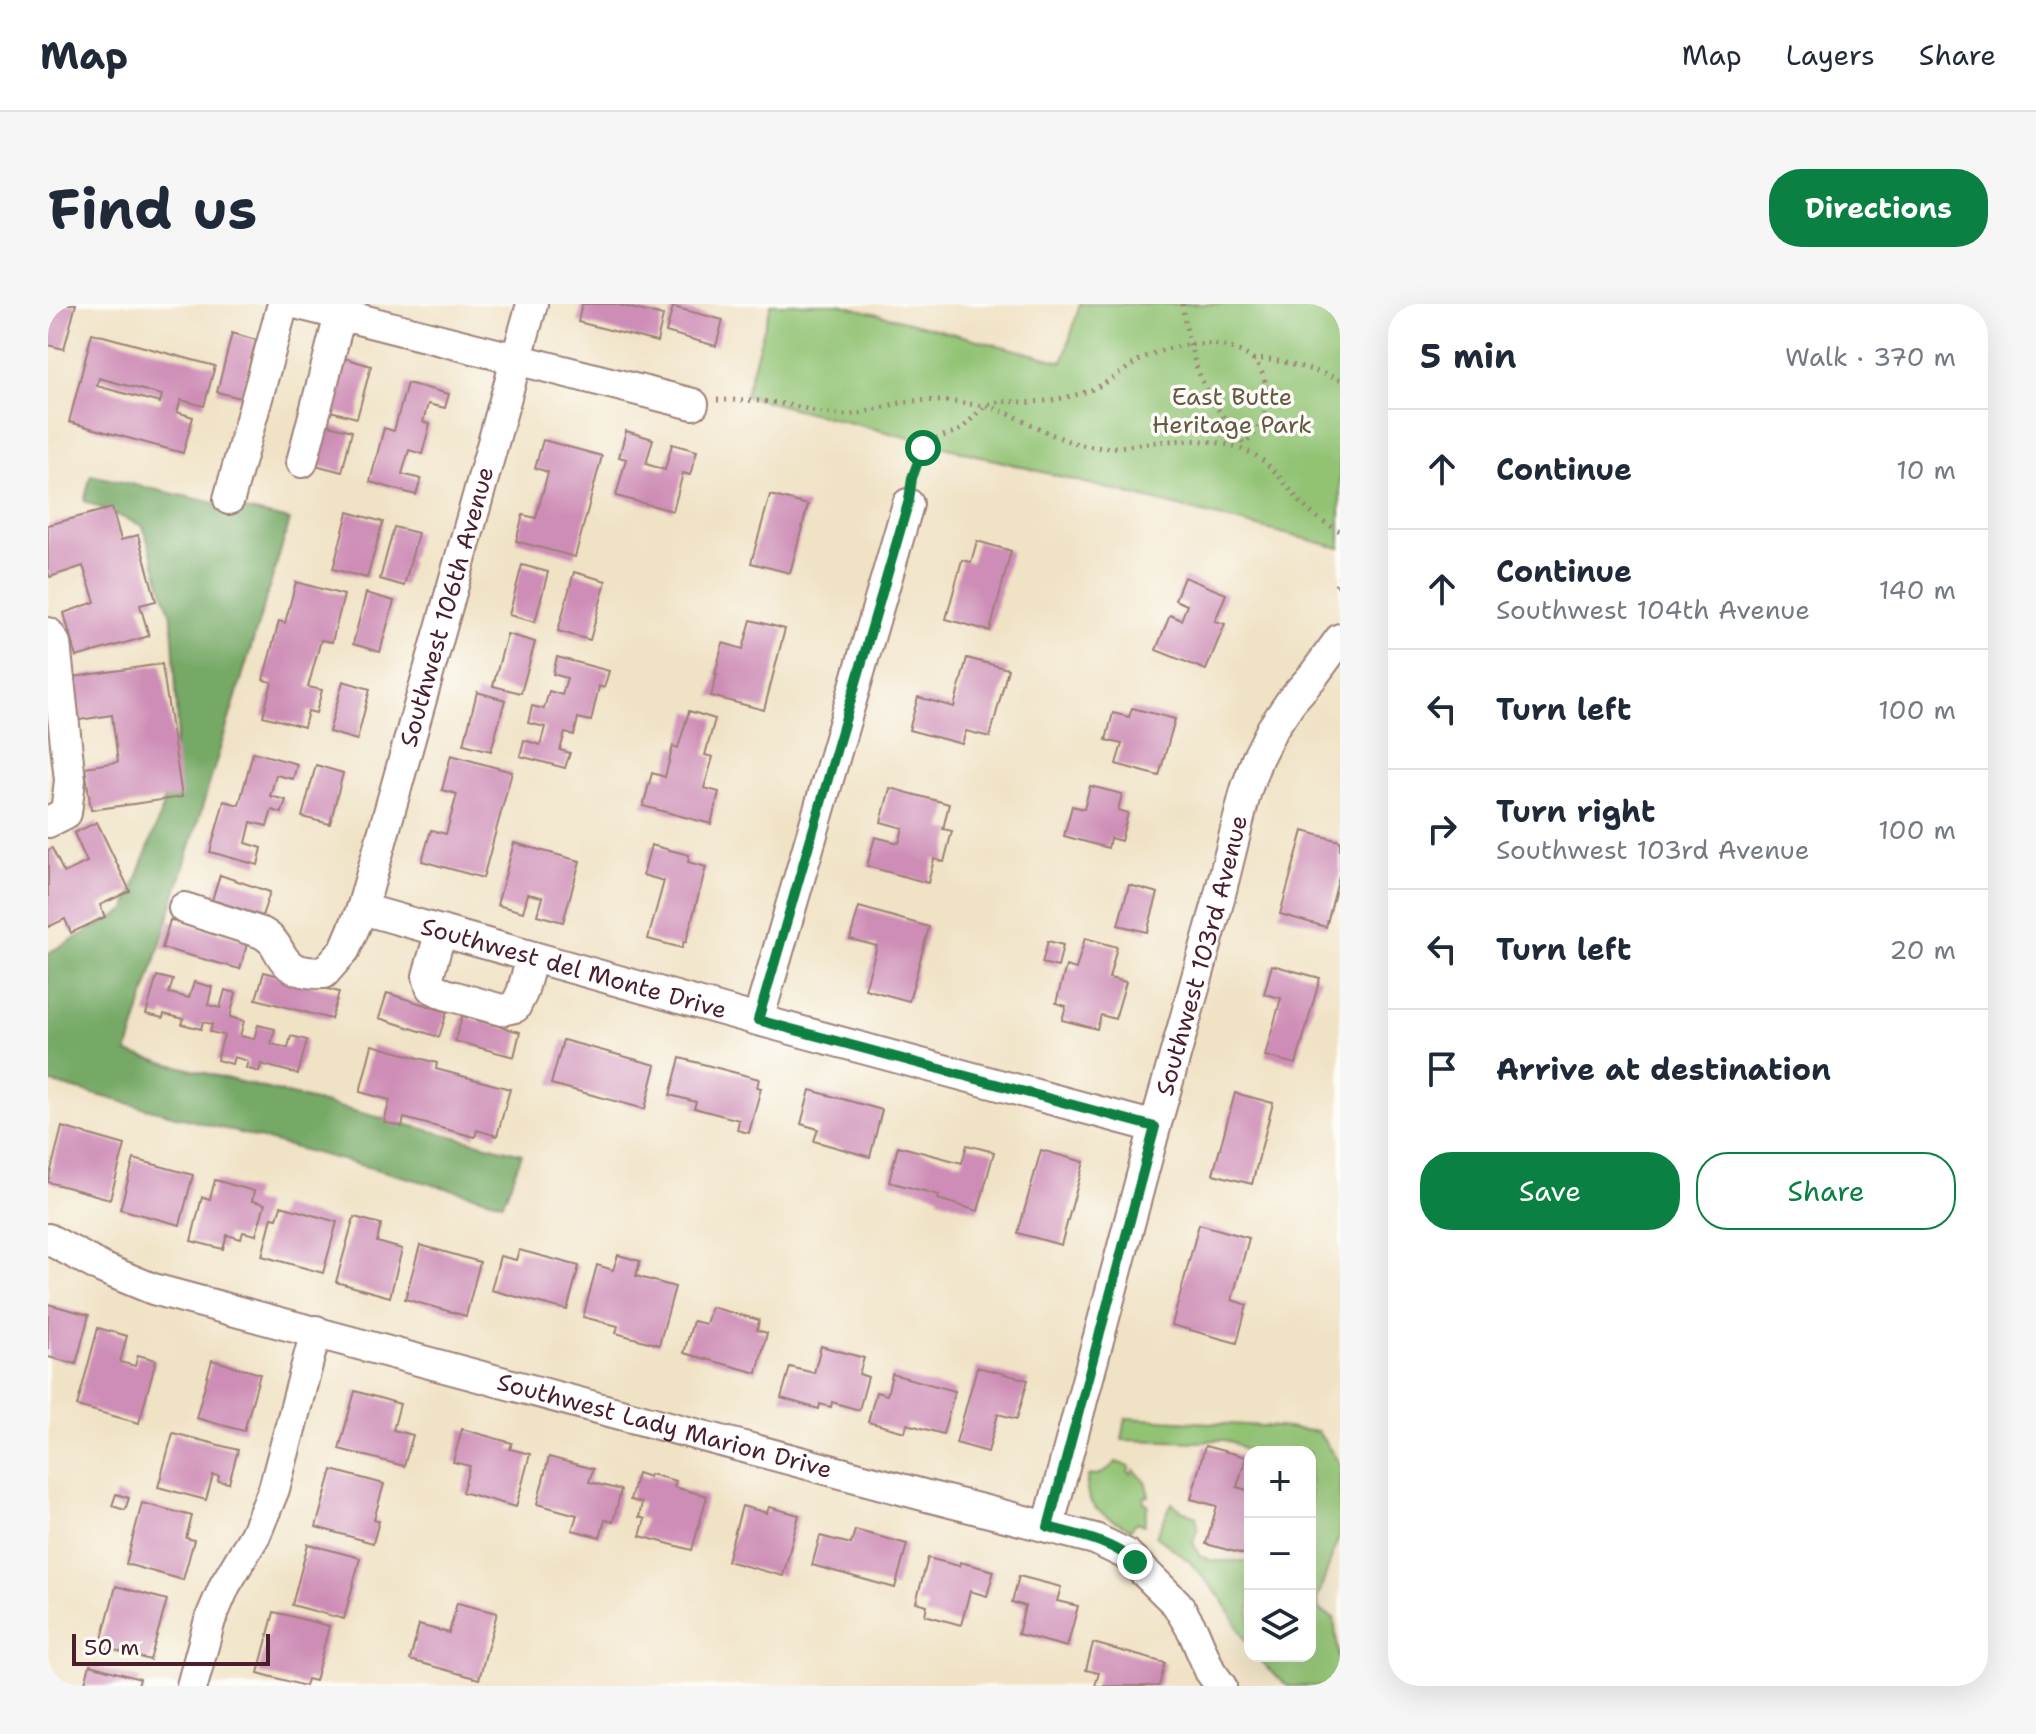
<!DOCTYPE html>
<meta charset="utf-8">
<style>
body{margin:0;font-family:"Shantell Sans",sans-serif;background:#f6f6f7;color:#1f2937}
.controls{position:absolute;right:24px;bottom:24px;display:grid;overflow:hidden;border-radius:16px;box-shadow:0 8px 32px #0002}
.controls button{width:72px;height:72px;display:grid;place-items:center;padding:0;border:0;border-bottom:2px solid #e0e1e3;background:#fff;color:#1f2937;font:40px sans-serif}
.scale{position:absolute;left:24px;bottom:20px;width:198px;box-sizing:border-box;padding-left:8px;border:4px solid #4a1f2b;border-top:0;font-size:22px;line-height:28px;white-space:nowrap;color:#4a1f2b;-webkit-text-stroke:6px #fdfcf7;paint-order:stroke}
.stop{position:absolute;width:24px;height:24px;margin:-18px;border:6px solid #0b8043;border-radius:50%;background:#fff}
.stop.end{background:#0b8043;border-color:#fff;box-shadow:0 2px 8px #0008}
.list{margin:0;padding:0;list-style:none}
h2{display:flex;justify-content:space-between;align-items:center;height:104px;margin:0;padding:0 32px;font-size:34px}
h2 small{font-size:26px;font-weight:400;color:#747a83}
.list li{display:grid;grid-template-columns:52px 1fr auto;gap:24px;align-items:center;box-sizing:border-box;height:120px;padding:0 32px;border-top:2px solid #e0e1e3}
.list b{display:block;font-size:30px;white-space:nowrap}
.list p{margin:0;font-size:26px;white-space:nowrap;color:#747a83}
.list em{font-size:26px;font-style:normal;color:#747a83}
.actions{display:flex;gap:16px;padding:24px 32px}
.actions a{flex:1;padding:18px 0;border:2px solid #0b8043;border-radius:32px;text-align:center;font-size:28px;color:#0b8043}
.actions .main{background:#0b8043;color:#fff}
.icon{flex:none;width:44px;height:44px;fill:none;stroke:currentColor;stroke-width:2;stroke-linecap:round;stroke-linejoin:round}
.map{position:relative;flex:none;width:1292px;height:1382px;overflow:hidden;border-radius:32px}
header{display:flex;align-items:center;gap:48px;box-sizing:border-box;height:112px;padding:0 40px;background:#fff;border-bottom:2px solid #e0e1e3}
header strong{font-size:38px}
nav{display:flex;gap:44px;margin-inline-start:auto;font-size:28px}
.intro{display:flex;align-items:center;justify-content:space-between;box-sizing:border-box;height:192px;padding:0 48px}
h1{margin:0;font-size:56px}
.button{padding:20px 36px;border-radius:32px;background:#0b8043;color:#fff;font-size:28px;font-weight:700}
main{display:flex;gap:48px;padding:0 48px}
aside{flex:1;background:#fff;border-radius:32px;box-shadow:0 8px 32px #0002}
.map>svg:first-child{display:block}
</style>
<header>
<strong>Map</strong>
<nav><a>Map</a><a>Layers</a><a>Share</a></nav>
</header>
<div class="intro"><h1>Find us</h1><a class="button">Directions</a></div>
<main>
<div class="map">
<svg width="1292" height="1382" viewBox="0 0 1292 1382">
<rect width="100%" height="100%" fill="#fdfcf7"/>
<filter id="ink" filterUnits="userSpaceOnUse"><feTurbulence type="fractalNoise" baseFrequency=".0125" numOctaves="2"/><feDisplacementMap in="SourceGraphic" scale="16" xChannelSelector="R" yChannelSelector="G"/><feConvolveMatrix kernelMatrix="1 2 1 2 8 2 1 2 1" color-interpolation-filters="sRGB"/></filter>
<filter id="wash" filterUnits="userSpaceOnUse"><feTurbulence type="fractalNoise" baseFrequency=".006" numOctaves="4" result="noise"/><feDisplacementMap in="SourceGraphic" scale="32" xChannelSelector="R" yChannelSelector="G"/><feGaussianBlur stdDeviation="1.8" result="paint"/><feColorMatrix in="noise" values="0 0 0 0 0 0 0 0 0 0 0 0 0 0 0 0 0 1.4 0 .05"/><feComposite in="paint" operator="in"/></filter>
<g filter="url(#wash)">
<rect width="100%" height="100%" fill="#f0e2c5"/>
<g fill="#91c373" stroke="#6e714f" stroke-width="2">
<polygon points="723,0 791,0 1015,58 1032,0 1292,0 1292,244 697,92"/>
<path d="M1078,1114L1231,1123L1270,1128L1292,1160V1229L1269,1296L1271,1306L1286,1314L1292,1367L1289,1382H1240L1221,1366L1208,1352H1262V1148L1202,1149C1188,1138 1175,1132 1157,1138L1074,1136Z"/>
<path d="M1068,1158L1082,1163L1080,1168L1083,1170L1086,1166L1097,1177L1101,1192L1096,1193V1198L1100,1200L1096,1221L1088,1218L1083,1225C1059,1213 1033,1205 1040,1172C1053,1171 1060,1168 1068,1158Z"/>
<polygon points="1124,1199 1133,1206 1148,1212 1150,1223 1145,1238 1151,1251 1164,1257 1202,1257 1202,1345 1174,1295 1141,1257 1108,1232"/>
</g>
<polygon fill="#74a965" stroke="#5f6448" stroke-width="2" points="43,171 242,216 79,749 474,850 455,899 0,778 0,649 77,607 114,506 130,423 124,315 95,222 36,197"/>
<g id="blocks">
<g fill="#ce8db6" fill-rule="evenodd">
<polygon points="0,0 28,0 16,45 0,41"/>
<polygon points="534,0 567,0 615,12 609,38 530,18"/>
<polygon points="625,3 675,16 668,42 618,28"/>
<path d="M44,29L167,62L156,102L133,96L129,108L145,113L135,149L21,118ZM51,74L114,91L112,99L49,82Z"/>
<polygon points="184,29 208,36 193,94 169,88"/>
<polygon points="296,54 323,62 309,114 282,107"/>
<polygon points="359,79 401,90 397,104 380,100 375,118 382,120 374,150 361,146 354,170 373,175 368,191 322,178 336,124 346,127"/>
<polygon points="277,120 304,127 294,168 267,161"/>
<polygon points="578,127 605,135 598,160 617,166 624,140 649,147 642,171 635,169 625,207 568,192 578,155 571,153"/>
<polygon points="495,136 554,152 527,253 468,237 475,211 488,214 500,168 487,164"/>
<polygon points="722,191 760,201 742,269 703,259"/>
<polygon points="64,204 73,236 90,231 108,297 92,301 101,332 28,353 16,309 47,298 35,262 2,273 0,267 0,221"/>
<polygon points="300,208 335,218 319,274 285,265"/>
<polygon points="346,223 370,229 356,282 332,275"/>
<polygon points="929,237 963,247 942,327 898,315 914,256 923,258"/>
<polygon points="474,261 500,268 487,318 461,311"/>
<polygon points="526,268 558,277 542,336 510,327"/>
<polygon points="1136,273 1178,290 1167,317 1177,320 1158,366 1108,346 1122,311 1133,316 1139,301 1127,296"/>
<polygon points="248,278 296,291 284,338 273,336 260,383 274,386 268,409 260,407 256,423 215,412 224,378 215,376 231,317 237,319"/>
<polygon points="318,289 346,297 332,348 305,340"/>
<polygon points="703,316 737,325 716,406 663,392 669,370 667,370 675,339 695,345"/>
<polygon points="459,330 487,338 473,389 445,382"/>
<polygon points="509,353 561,367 556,384 551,382 543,417 530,414 526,431 517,429 512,446 522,449 517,464 472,452 476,436 492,441 497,423 480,419 484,402 496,405 501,387 514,391 519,374 505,370"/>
<polygon points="919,354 960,365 942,433 918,427 914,440 861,426 870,393 906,403"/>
<polygon points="114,360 134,493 43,506 37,463 70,458 64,411 31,416 25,373"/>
<polygon points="295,377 322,385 309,436 281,428"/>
<polygon points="429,388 457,396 443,447 416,440"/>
<polygon points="1084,404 1127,415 1111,472 1068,460 1074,440 1058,436 1065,409 1081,413"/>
<polygon points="641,407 667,415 657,451 665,453 656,484 671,488 663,520 595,502 604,469 617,473 625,442 630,444"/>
<polygon points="205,448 249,460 245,475 228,471 222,492 238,496 234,509 224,506 219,522 203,518 198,539 214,544 210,561 162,548 176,497 191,501"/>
<polygon points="403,451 464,468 435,574 374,557 383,526 398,530 409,490 394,486"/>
<polygon points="268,461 295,469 282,520 254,513"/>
<polygon points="1042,482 1074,490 1070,506 1080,509 1073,537 1062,534 1060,544 1016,532 1024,502 1036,505"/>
<polygon points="842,484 901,500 895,525 904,527 896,558 886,555 880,579 819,562 827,533 851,539 855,524 833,518"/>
<polygon points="49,518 82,587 52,601 57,613 23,629 17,615 0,623 0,546 4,544 16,569 39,558 26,529"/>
<polygon points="1255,527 1292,537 1292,569 1278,623 1232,610"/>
<polygon points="466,539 532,557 515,618 489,611 494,593 480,590 475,608 449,601"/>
<polygon points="603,541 641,551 640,558 658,563 638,638 636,637 634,644 600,635 616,577 595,571"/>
<polygon points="172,571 222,588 214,612 164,596"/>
<polygon points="1081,581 1110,589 1099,628 1070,621"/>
<polygon points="811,603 881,623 861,697 817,685 829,642 802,635"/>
<polygon points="122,616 200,637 192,665 114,644"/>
<polygon points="1037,634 1069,643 1061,674 1078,678 1067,715 1053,711 1049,725 1014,716 1018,702 1008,699 1018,662 1028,665"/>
<polygon points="1000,637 1015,641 1010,663 994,659"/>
<polygon points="1224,661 1272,674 1248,760 1217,752 1233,694 1216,690"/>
<polygon points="216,668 291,688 283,715 208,695"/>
<polygon points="109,672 125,676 121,689 141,694 146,678 164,683 160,701 172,704 177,686 188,689 182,713 196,717 192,732 206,735 210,721 227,725 223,740 240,744 243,732 259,736 250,770 213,760 211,768 198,764 200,757 186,753 184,760 169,756 176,731 162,728 164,720 155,718 153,725 134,720 136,715 116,710 115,714 98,710"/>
<polygon points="339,689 399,708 391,733 331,714"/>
<polygon points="414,712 472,728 466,753 407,737"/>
<polygon points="515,736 608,761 597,805 503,780"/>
<polygon points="324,741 389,759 388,765 462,785 449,832 429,826 427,833 356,814 354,823 336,818 342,796 312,788"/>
<polygon points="632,754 711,775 709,783 713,784 701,829 689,826 691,816 646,804 648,798 622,791"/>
<polygon points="762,786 834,806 822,853 766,837 770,825 753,820"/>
<polygon points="1187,789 1225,799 1204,880 1165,870"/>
<polygon points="14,823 77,841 62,895 0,878"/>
<polygon points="919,841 946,848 930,907 890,895 891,891 841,878 850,842 914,859"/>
<polygon points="993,846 1036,858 1013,941 970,929"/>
<polygon points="86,855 145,871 132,921 72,905"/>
<polygon points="167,876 206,887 204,897 217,900 208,931 195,928 193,935 179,931 175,945 143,937 154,893 162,895"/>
<polygon points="233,902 289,918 275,969 214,952 224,913 229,914"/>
<polygon points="306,913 333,920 329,938 354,945 342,993 288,978"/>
<polygon points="1151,920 1201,934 1184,996 1199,1001 1189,1039 1124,1021"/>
<polygon points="372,941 432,958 418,1012 357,995"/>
<polygon points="471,946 531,962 519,1006 443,986 452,952 468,956"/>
<polygon points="570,951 592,957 588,972 627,983 611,1041 568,1029 570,1022 535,1013 549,961 565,966"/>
<polygon points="0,1000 41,1011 28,1060 0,1053"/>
<polygon points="663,1003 711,1016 709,1026 719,1029 709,1069 636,1049 645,1017 658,1020"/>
<polygon points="50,1024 79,1032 72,1058 87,1062 90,1051 108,1056 91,1119 29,1102"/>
<polygon points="773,1042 816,1054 811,1070 820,1073 811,1106 784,1098 783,1103 772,1100 771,1105 733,1094 742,1063 766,1069"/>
<polygon points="164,1056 212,1070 196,1127 148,1114"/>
<polygon points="929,1063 980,1076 969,1115 950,1110 940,1148 908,1139"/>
<polygon points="844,1070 907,1087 895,1130 859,1120 857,1128 820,1118 828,1088 839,1091"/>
<polygon points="307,1087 352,1100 345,1126 365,1131 356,1162 291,1145"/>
<polygon points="414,1125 464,1139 462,1145 482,1150 468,1203 414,1188 422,1162 405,1158"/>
<polygon points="125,1129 190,1146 181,1179 170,1177 171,1172 165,1171 158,1196 110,1183"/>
<polygon points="1157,1142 1198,1153 1189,1183 1202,1187 1202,1252 1158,1240 1169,1202 1143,1195"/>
<polygon points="501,1153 545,1165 541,1178 573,1186 565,1218 557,1216 552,1233 524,1226 529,1211 489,1200"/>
<polygon points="284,1166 336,1180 326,1215 331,1217 325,1239 268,1223"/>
<polygon points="589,1169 601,1173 602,1170 628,1177 626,1183 659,1192 644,1246 592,1232 597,1215 591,1213 594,1199 582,1196"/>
<polygon points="68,1190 81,1194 77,1206 64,1202"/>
<polygon points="94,1199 144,1212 138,1234 146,1236 135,1276 78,1260"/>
<polygon points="694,1202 719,1209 721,1203 751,1211 735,1272 679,1257"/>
<polygon points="807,1226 859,1240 847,1284 764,1261 772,1232 803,1240"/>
<polygon points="260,1240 312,1254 296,1315 244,1301"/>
<polygon points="880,1254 911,1262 912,1258 946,1267 939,1292 922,1287 913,1321 877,1311 879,1301 868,1298"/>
<polygon points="971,1272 1013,1283 1009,1297 1030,1302 1019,1343 970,1330 977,1302 964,1298"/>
<polygon points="68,1282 119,1296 102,1356 52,1342"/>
<polygon points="409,1299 449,1309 431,1375 362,1356 371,1321 401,1329"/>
<polygon points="226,1308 281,1322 267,1377 259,1375 257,1382 210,1369"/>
<polygon points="1045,1339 1117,1359 1111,1382 1047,1382 1051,1369 1038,1366"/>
<polygon points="42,1361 92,1375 90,1382 36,1382"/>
</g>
</g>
</g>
<g filter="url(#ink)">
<use href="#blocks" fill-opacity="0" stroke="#9d8078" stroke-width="2"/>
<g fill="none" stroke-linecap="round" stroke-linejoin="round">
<defs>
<g id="minor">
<polyline points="251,0 645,100"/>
<polyline points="254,158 292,11"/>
<polyline points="181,195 235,0"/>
<polyline points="0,329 7,339 22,476 18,509 0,518"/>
<path id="s1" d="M136,604L214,629C231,639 228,647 239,659C247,668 265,669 276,669L297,645L314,605L484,0"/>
<path id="s2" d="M314,605L710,716L1107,823"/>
<polyline points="393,627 380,672 383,683 397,690 454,706 467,703 474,689 484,653"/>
<polyline points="710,716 860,200"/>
<path id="s3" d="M0,935L54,964L105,985L879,1192L1047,1235L1078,1250L1129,1300L1145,1327L1162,1367L1173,1382"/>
<path id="s4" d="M1000,1223L1107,823L1169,602L1198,486L1209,455L1224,425L1243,397L1265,372L1292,335"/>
<polyline points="144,1382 162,1316 177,1281 207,1231 226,1185 268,1027"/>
</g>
</defs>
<use href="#minor" stroke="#9d8078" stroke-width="34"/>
<g stroke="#9d8078" stroke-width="5" stroke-dasharray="2 6" stroke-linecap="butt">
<path d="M1134,0C1138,23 1142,46 1150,67C1160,94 1179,119 1197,141"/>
<path d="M1205,56C1233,53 1265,67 1292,75"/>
<path d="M669,96C692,96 714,96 736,100C756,103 774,111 795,111C820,110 842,99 866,97C884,95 921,99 939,103C976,111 1007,139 1046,143C1064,145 1082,141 1100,139C1132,135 1171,134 1201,148C1223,158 1238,182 1253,199C1264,211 1277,220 1292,227"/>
<path d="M864,175C869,159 872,143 888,135C895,131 904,130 911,126C921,120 928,108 938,102C952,94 971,99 986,98C1004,97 1023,93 1040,87C1057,81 1072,69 1087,59C1108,46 1137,38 1163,40C1177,41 1197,47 1207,58C1228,83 1219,121 1196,140"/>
<polyline points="1292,273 1287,284 1292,286"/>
</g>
<use href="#minor" stroke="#fff" stroke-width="30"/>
</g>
</g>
<g fill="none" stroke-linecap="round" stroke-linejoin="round" filter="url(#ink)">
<path stroke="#0b8043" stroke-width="10" d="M875,144L864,174L861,196L710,716L1107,823L1000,1223C1030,1231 1063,1237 1087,1258"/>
</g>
<g text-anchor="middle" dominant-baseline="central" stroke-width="7" stroke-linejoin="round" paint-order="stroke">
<g font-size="24" fill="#635844" stroke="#fdfcf7">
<text x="1184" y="93">East Butte<tspan x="1184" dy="28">Heritage Park</tspan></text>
</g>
<g font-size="24" fill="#4a1f2b" stroke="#fdfcf7">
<text stroke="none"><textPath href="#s1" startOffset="550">Southwest 106th Avenue</textPath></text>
<text stroke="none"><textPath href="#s4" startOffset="592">Southwest 103rd Avenue</textPath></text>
<text stroke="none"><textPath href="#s2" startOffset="220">Southwest del Monte Drive</textPath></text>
<text stroke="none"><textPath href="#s3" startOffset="646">Southwest Lady Marion Drive</textPath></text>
</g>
</g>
</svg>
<div class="controls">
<button>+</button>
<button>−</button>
<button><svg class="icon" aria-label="layers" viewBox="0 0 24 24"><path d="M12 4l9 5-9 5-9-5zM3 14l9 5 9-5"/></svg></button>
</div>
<div class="scale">50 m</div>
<div class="stop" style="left:875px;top:144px"></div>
<div class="stop end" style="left:1087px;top:1258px"></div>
</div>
<aside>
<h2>5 min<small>Walk · 370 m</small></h2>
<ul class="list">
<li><svg class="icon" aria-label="ahead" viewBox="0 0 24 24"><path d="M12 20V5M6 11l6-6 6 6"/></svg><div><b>Continue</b></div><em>10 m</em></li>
<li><svg class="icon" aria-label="ahead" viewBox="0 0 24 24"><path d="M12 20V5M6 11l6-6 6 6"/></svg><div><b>Continue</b><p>Southwest 104th Avenue</p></div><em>140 m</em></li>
<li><svg class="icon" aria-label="left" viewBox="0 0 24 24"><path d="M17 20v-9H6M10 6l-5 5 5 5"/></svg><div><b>Turn left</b></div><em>100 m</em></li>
<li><svg class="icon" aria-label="right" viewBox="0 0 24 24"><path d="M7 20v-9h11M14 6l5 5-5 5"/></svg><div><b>Turn right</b><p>Southwest 103rd Avenue</p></div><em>100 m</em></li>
<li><svg class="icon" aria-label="left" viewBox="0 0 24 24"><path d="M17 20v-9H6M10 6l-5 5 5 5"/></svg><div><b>Turn left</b></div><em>20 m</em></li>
<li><svg class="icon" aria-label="arrive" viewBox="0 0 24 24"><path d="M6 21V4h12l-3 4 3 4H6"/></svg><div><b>Arrive at destination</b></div></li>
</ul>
<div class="actions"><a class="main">Save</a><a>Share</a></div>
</aside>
</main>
